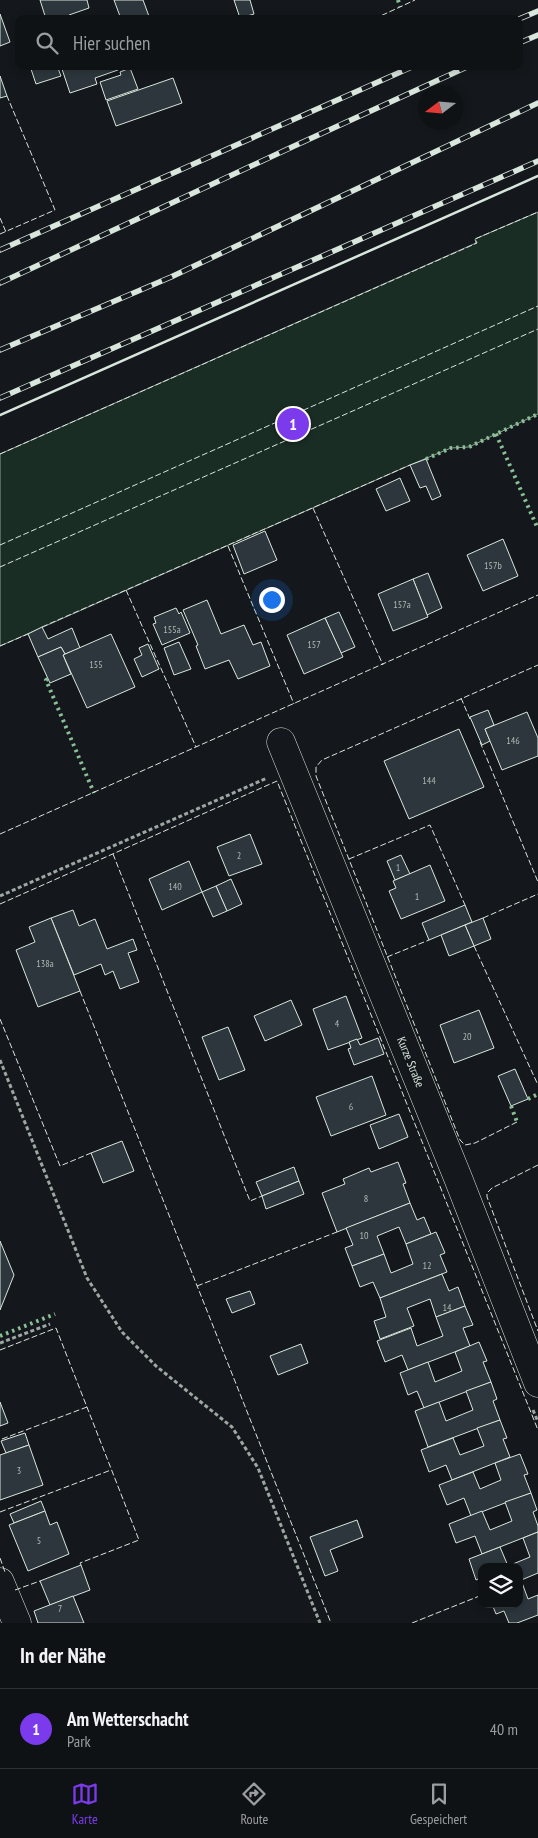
<!DOCTYPE html>
<html lang="de">
<meta charset="utf-8">
<style>
body{margin:0;font-family:"PT Sans Narrow",sans-serif;background:#181b1e;color:#f1f3f6}
.controls{position:absolute;right:15px;bottom:15px;display:grid;overflow:hidden;border-radius:10px;box-shadow:0 2px 8px #0003}
.controls button{width:45px;height:45px;display:grid;place-items:center;padding:0;border:0;border-bottom:1px solid #2f3234;background:#0f1215;color:#f1f3f6;font:25px sans-serif}
.compass{position:absolute;left:418px;top:85px;width:45px;height:45px;border-radius:50%;background:#0f1215;box-shadow:0 2px 8px #0003;rotate:254deg}
.you{position:absolute;left:271px;top:599px;width:18px;height:18px;margin:-12px;border:4px solid #fff;border-radius:50%;background:#1a73e8;box-shadow:0 0 0 8px #1a73e833}
.badge{display:grid;place-items:center;width:32px;height:32px;border-radius:50%;background:#7c3aed;color:#fff;font-size:16px;font-weight:700}
.pin{position:absolute;translate:-50% -50%;border:2px solid #fff;box-shadow:0 1px 5px #0006}
.list{margin:0;padding:0;list-style:none}
h2{display:flex;justify-content:space-between;align-items:center;height:65px;margin:0;padding:0 20px;font-size:21px}
h2 small{font-size:16px;font-weight:400;color:#9b9ea0}
.list li{display:grid;grid-template-columns:32px 1fr auto;gap:15px;align-items:center;box-sizing:border-box;height:80px;padding:0 20px;border-top:1px solid #2f3234}
.list b{display:block;font-size:19px;white-space:nowrap}
.list p{margin:0;font-size:16px;white-space:nowrap;color:#9b9ea0}
.list em{font-size:16px;font-style:normal;color:#9b9ea0}
.icon{flex:none;width:28px;height:28px;fill:none;stroke:currentColor;stroke-width:2;stroke-linecap:round;stroke-linejoin:round}
.map{position:relative;flex:none;width:538px;height:1623px;overflow:hidden}
.search{position:absolute;background:#0f1215;box-shadow:0 2px 8px #0003;left:15px;right:15px;top:15px;height:55px;display:flex;align-items:center;gap:12px;box-sizing:border-box;padding:0 18px;border-radius:10px;color:#9b9ea0;font-size:19px}
.sheet{height:145px;background:#0f1215}
nav{display:flex;justify-content:space-around;align-items:center;box-sizing:border-box;height:70px;border-top:1px solid #2f3234;background:#0f1215;font-size:14px;color:#9b9ea0}
nav a{display:grid;justify-items:center;gap:2px}
nav .on{color:#7c3aed}
.map>svg:first-child{display:block}
</style>
<div class="map">
<svg width="538" height="1623" viewBox="0 0 538 1623">
<rect width="100%" height="100%" fill="#14181c"/>
<polygon fill="#1a2d24" stroke="#939e99" points="538,212 538,414 469,447 451,448 410,465 0,646 0,454 476,243 475,239"/>
<g fill="#2c363c" stroke="#d8e6dc">
<polygon points="40,0 87,0 89,8 69,15 71,19 46,19"/>
<polygon points="114,0 143,0 150,19 121,19"/>
<polygon points="234,0 250,0 254,14 240,18"/>
<polygon points="0,14 10,42 0,46"/>
<polygon points="30,66 57,66 61,76 36,84"/>
<polygon points="61,66 117,66 118,70 95,78 97,84 70,93"/>
<polygon points="130,68 138,89 106,100 100,82 121,75 120,72"/>
<polygon points="0,76 7,96 0,98"/>
<polygon points="173,78 182,103 116,126 107,101"/>
<polygon points="426,459 441,496 432,500 426,486 420,488 410,465"/>
<polygon points="400,478 410,501 386,511 376,489"/>
<polygon points="265,531 277,560 244,574 233,545"/>
<polygon points="503,539 518,576 483,591 467,555"/>
<polygon points="428,573 442,608 427,615 413,579"/>
<polygon points="413,579 428,617 393,631 378,594"/>
<polygon points="207,600 221,634 244,625 253,645 261,642 270,666 238,679 229,660 205,669 196,646 198,645 183,610"/>
<polygon points="176,608 179,614 181,612 190,633 162,645 153,624 156,623 154,617"/>
<polygon points="339,612 355,647 341,653 325,618"/>
<polygon points="325,618 343,657 304,674 287,635"/>
<polygon points="42,627 48,639 72,628 80,648 65,654 61,647 38,657 28,634"/>
<polygon points="111,634 135,687 87,708 63,655"/>
<polygon points="179,642 191,669 174,675 164,648"/>
<polygon points="148,644 159,669 142,677 134,659 142,655 139,648"/>
<polygon points="61,647 65,654 63,655 71,674 50,683 38,657"/>
<polygon points="488,710 494,725 485,729 490,741 482,745 470,717"/>
<polygon points="527,712 538,738 538,756 502,770 485,729"/>
<polygon points="459,729 484,787 409,819 384,761"/>
<polygon points="250,834 262,864 229,876 217,847"/>
<polygon points="401,855 410,874 395,880 387,861"/>
<polygon points="189,861 202,892 162,910 149,879"/>
<polygon points="430,865 445,901 401,919 389,891 396,888 393,881"/>
<polygon points="231,879 242,904 227,911 216,886"/>
<polygon points="216,886 227,911 213,917 202,892"/>
<polygon points="465,905 472,922 429,940 422,923"/>
<polygon points="73,910 79,926 95,919 107,949 133,939 137,950 128,953 139,982 120,989 113,971 105,975 101,964 74,975 51,918"/>
<polygon points="51,918 80,991 38,1007 16,950 35,942 29,927"/>
<polygon points="483,918 491,939 474,946 465,925"/>
<polygon points="465,925 474,946 449,956 441,935"/>
<polygon points="346,996 362,1038 328,1050 313,1009"/>
<polygon points="291,1000 302,1025 265,1041 254,1016"/>
<polygon points="479,1010 494,1048 454,1063 440,1025"/>
<polygon points="228,1027 245,1070 219,1080 202,1037"/>
<polygon points="378,1038 384,1054 354,1065 348,1049 351,1048 349,1042 357,1039 360,1045"/>
<polygon points="515,1069 528,1099 511,1106 498,1076"/>
<polygon points="372,1076 386,1115 331,1136 316,1097"/>
<polygon points="399,1114 408,1137 379,1149 370,1125"/>
<polygon points="122,1141 134,1171 103,1183 91,1153"/>
<polygon points="398,1162 406,1183 403,1184 410,1203 337,1232 322,1193 345,1184 343,1179 369,1168 371,1172"/>
<polygon points="294,1167 299,1181 262,1196 256,1182"/>
<polygon points="299,1181 304,1194 266,1209 262,1196"/>
<polygon points="410,1203 417,1220 424,1217 431,1234 406,1244 399,1227 377,1236 384,1254 352,1266 345,1248 353,1245 346,1228"/>
<polygon points="436,1232 445,1253 440,1255 447,1272 380,1298 373,1282 360,1287 352,1266 384,1254 391,1273 413,1264 406,1244"/>
<polygon points="0,1241 14,1275 0,1310"/>
<polygon points="442,1274 449,1291 458,1287 465,1306 436,1317 430,1299 407,1308 414,1326 380,1339 374,1321 386,1317 380,1298"/>
<polygon points="250,1291 255,1304 232,1313 226,1299"/>
<polygon points="465,1306 473,1325 463,1328 470,1346 408,1370 402,1355 385,1362 377,1341 411,1328 417,1346 443,1336 436,1317"/>
<polygon points="479,1342 487,1361 483,1362 491,1382 424,1408 417,1391 408,1395 400,1373 428,1362 435,1382 462,1371 455,1352"/>
<polygon points="301,1344 308,1363 278,1375 270,1356"/>
<polygon points="491,1382 497,1399 493,1401 500,1420 428,1447 415,1411 439,1402 446,1421 473,1410 466,1391"/>
<polygon points="0,1402 8,1423 0,1426"/>
<polygon points="500,1420 507,1438 503,1439 510,1457 452,1480 446,1465 429,1472 421,1450 453,1438 460,1455 484,1446 477,1428"/>
<polygon points="25,1433 29,1445 6,1453 1,1441"/>
<polygon points="29,1445 43,1485 0,1500 0,1455"/>
<polygon points="520,1454 528,1474 524,1475 531,1493 471,1516 464,1498 447,1505 439,1485 473,1472 480,1489 501,1480 495,1463"/>
<polygon points="531,1493 537,1510 533,1512 538,1526 538,1532 482,1554 475,1536 456,1543 449,1524 482,1511 490,1530 512,1521 505,1502"/>
<polygon points="41,1501 45,1511 14,1523 10,1514"/>
<polygon points="45,1511 50,1525 57,1522 69,1554 28,1571 9,1525"/>
<polygon points="357,1520 363,1537 330,1550 338,1571 325,1576 310,1537"/>
<polygon points="538,1532 538,1573 519,1581 519,1567 482,1567 482,1577 476,1580 469,1559 500,1547 508,1566 530,1557 523,1538"/>
<polygon points="81,1565 90,1590 50,1605 40,1581"/>
<polygon points="521,1580 528,1599 538,1595 538,1615 517,1623 509,1623 504,1611 496,1614 492,1604 519,1604"/>
<polygon points="73,1596 84,1623 38,1623 34,1611"/>
</g>
<g fill="none" stroke-linecap="round" stroke-linejoin="round">
<defs>
<g id="minor">
<polyline points="281,742 458,1178 538,1383"/>
<polyline points="0,1582 17,1623"/>
</g>
</defs>
<use href="#minor" stroke="#d8e6dc" stroke-width="29"/>
<g stroke="#9da8a2" stroke-width="3" stroke-dasharray="4 2.5" stroke-linecap="butt">
<polyline points="0,896 267,778"/>
<polyline points="0,1060 87,1278 122,1332 156,1366 232,1427 258,1468 320,1623"/>
<polyline points="0,1343 50,1324"/>
<polyline points="533,1410 538,1422"/>
</g>
<use href="#minor" stroke="#14181c" stroke-width="28"/>
<defs>
<g id="rail">
<polyline points="519,19 538,11"/>
<polyline points="519,43 538,35"/>
<polyline points="0,250 414,66"/>
<polyline points="0,283 292,147 469,66"/>
<polyline points="0,350 171,277 538,103"/>
<polyline points="0,398 538,161"/>
</g>
</defs>
<use href="#rail" stroke="#d8e6dc" stroke-width="5.5"/>
<use href="#rail" stroke="#14181c" stroke-width="4" stroke-dasharray="11" stroke-linecap="butt"/>
<g stroke="#8ac095" stroke-width="4" stroke-dasharray="2.5 4" stroke-linecap="butt">
<polyline points="398,0 400,7"/>
<polyline points="496,434 538,529"/>
<polyline points="426,459 451,448 469,447 538,414"/>
<polyline points="48,679 46,680 94,793"/>
<polyline points="528,1099 538,1094"/>
<polyline points="511,1106 517,1122"/>
<polyline points="0,1336 55,1314"/>
</g>
<g stroke="#d8e6dc" stroke-width="1" stroke-dasharray="6 2.5" stroke-linecap="butt">
<polyline points="374,19 415,0"/>
<polyline points="0,218 6,232"/>
<polyline points="0,234 55,210 7,96"/>
<polyline points="0,454 477,243 475,239 538,212"/>
<polyline points="313,508 383,665"/>
<polyline points="0,545 538,306"/>
<polyline points="228,546 294,704"/>
<polyline points="0,567 538,329"/>
<polyline points="126,590 196,747"/>
<polyline points="42,627 410,465"/>
<polyline points="0,646 28,634"/>
<polyline points="461,698 470,719"/>
<polyline points="480,742 538,882"/>
<polyline points="0,834 538,595"/>
<polyline points="113,854 250,1201 262,1196"/>
<polyline points="349,859 430,825 465,905"/>
<polyline points="0,904 277,781 538,1430"/>
<polyline points="483,918 538,894"/>
<polyline points="474,946 538,1085"/>
<polyline points="387,957 429,940"/>
<polyline points="80,991 331,1623"/>
<polyline points="0,1019 60,1166 91,1153"/>
<polyline points="517,1122 475,1143 465,1145 460,1140 316,776 316,767 322,760 538,665"/>
<polyline points="538,1165 492,1188 487,1193 487,1197 538,1331"/>
<polyline points="197,1286 337,1232"/>
<polyline points="0,1350 56,1328 139,1540 80,1563 81,1565"/>
<polyline points="2,1439 87,1407"/>
<polyline points="0,1512 111,1470"/>
<polyline points="0,1558 5,1572"/>
<polyline points="15,1590 40,1581"/>
<polyline points="412,1623 482,1595"/>
</g>
<polyline stroke="#d8e6dc" stroke-width="2.5" points="0,415 538,176"/>
</g>
<g text-anchor="middle" dominant-baseline="central" stroke-width="4" stroke-linejoin="round" paint-order="stroke">
<g font-size="10" fill="#adbab4">
<text x="493" y="565">157b</text>
<text x="402" y="604">157a</text>
<text x="172" y="629">155a</text>
<text x="314" y="644">157</text>
<text x="96" y="664">155</text>
<text x="513" y="740">146</text>
<text x="429" y="780">144</text>
<text x="239" y="855">2</text>
<text x="398" y="867">1</text>
<text x="175" y="886">140</text>
<text x="417" y="896">1</text>
<text x="45" y="963">138a</text>
<text x="337" y="1023">4</text>
<text x="467" y="1036">20</text>
<text x="351" y="1106">6</text>
<text x="366" y="1198">8</text>
<text x="364" y="1235">10</text>
<text x="427" y="1265">12</text>
<text x="447" y="1307">14</text>
<text x="19" y="1470">3</text>
<text x="39" y="1540">5</text>
<text x="60" y="1608">7</text>
</g>
<g font-size="12" fill="#d8e6dc" stroke="#14181c">
<text transform="translate(411 1062) rotate(68)">Kurze Straße</text>
</g>
</g>
</svg>
<div class="controls">
<button><svg class="icon" aria-label="layers" viewBox="0 0 24 24"><path d="M12 4l9 5-9 5-9-5zM3 14l9 5 9-5"/></svg></button>
</div>
<svg class="compass" viewBox="-18 -18 36 36"><path d="M0-13l5 13h-10z" fill="#e53935"/><path d="M0 13l5-13h-10z" fill="#9b9ea0"/></svg>
<div class="you"></div>
<div class="pin badge" style="left:293px;top:424px">1</div>
<div class="search"><svg class="icon" aria-label="search" viewBox="0 0 24 24"><circle cx="10" cy="10" r="6"/><path d="M15 15l6 6"/></svg>Hier suchen</div>
</div>
<section class="sheet">
<h2>In der Nähe<small></small></h2>
<ul class="list">
<li><span class="badge">1</span><div><b>Am Wetterschacht</b><p>Park</p></div><em>40 m</em></li>
</ul>
</section>
<nav>
<a class="on"><svg class="icon" aria-label="map" viewBox="0 0 24 24"><path d="M3 6l6-2 6 2 6-2v14l-6 2-6-2-6 2zM9 4v14M15 6v14"/></svg>Karte</a>
<a><svg class="icon" aria-label="directions" viewBox="0 0 24 24"><path d="M12 3l9 9-9 9-9-9zM9 14v-3h6M13 9l2 2-2 2"/></svg>Route</a>
<a><svg class="icon" aria-label="saved" viewBox="0 0 24 24"><path d="M7 4h10v16l-5-4-5 4z"/></svg>Gespeichert</a>
</nav>
